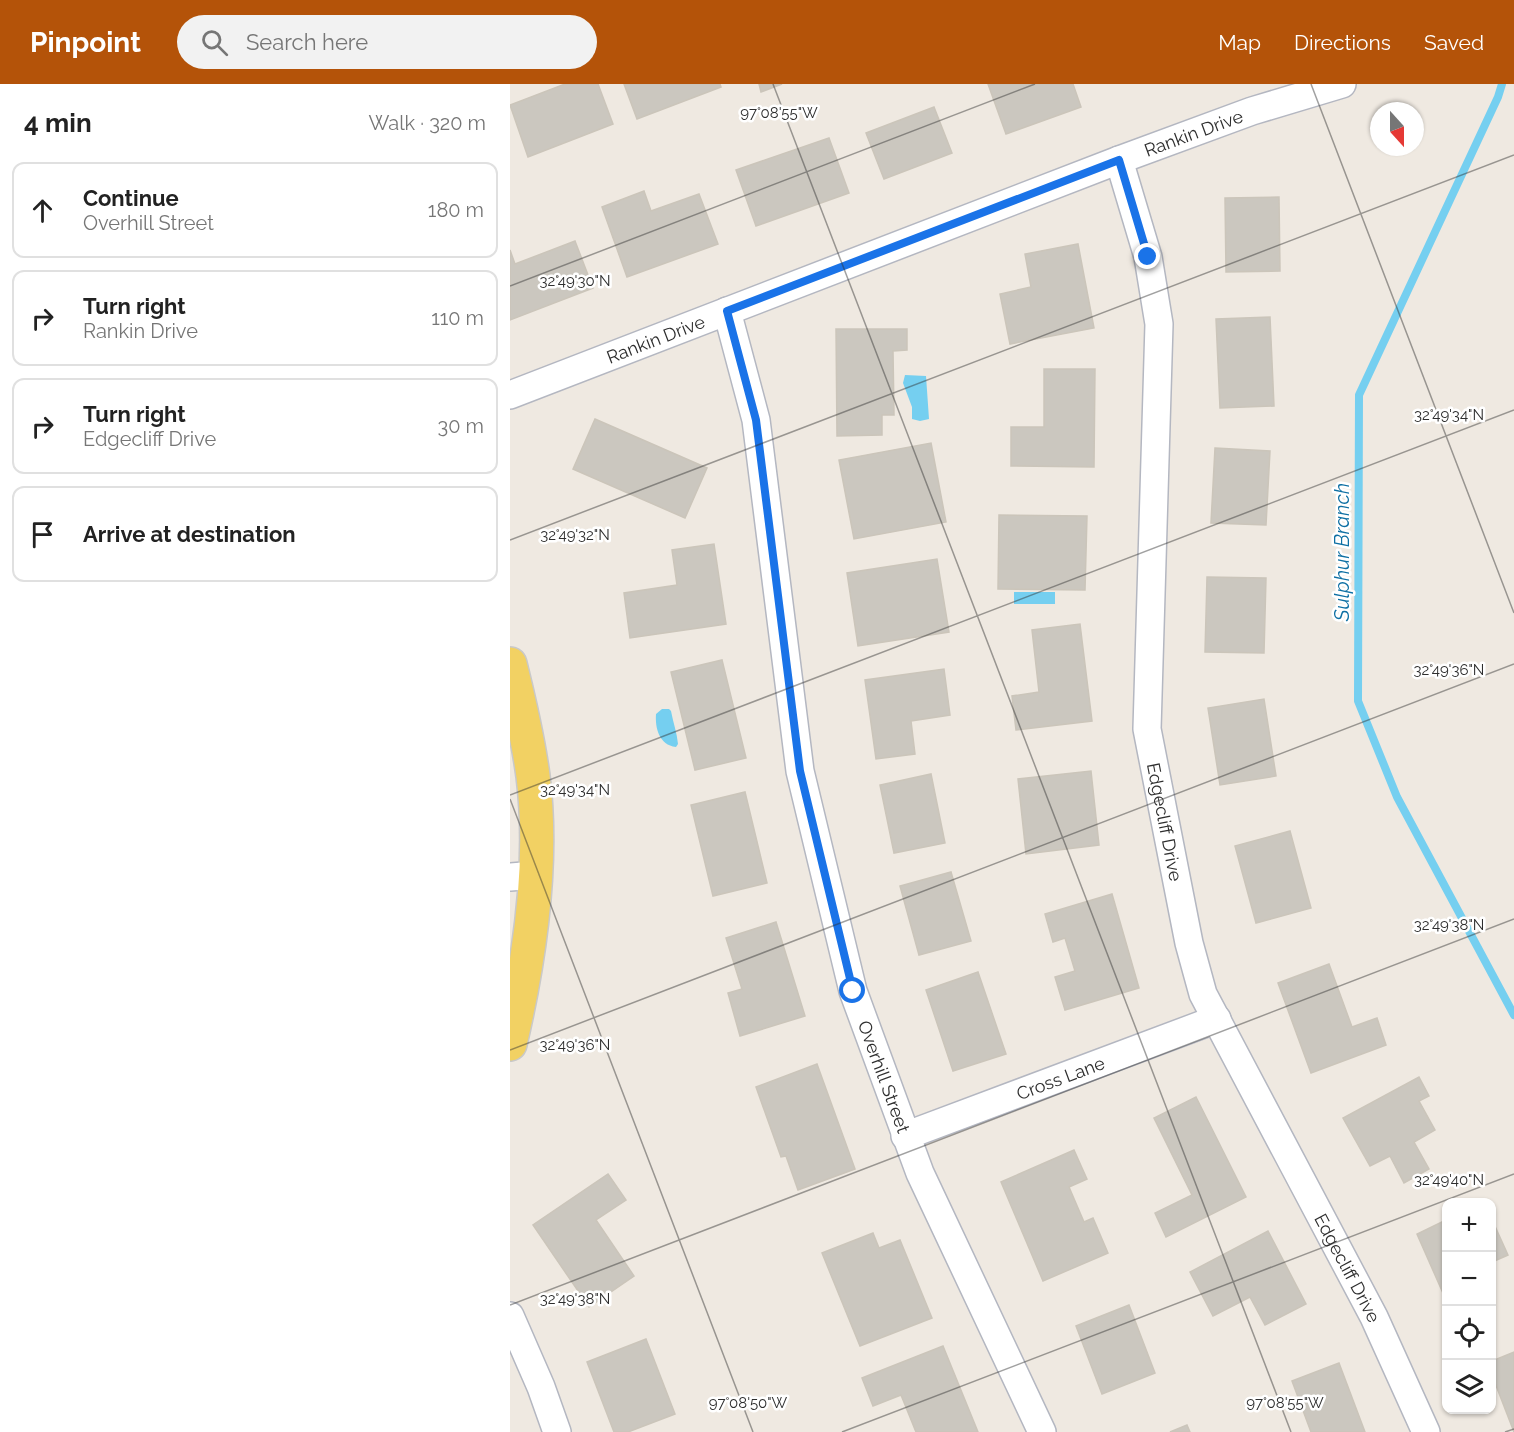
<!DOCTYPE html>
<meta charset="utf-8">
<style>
body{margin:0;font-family:Raleway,sans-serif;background:#f2f2f2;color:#222}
.controls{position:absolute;right:18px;bottom:18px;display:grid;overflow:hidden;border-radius:12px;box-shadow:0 2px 4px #0004}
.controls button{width:54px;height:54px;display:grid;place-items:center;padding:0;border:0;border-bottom:2px solid #e0e0e0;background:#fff;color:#222;font:30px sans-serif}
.compass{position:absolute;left:860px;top:18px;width:54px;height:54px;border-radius:50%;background:#fff;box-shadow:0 2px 4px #0004;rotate:159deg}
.stop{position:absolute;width:18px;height:18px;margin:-14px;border:4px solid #1a73e8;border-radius:50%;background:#fff}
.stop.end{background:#1a73e8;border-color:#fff;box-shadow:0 2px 6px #0008}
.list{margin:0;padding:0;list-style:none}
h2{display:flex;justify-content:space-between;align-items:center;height:78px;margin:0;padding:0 24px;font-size:26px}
h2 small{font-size:20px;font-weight:400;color:#767676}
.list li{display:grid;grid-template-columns:39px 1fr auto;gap:18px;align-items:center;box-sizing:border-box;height:96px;margin:0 12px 12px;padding:0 12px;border:2px solid #e0e0e0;border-radius:12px}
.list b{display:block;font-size:22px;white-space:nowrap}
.list p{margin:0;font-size:20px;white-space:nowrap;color:#767676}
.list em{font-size:20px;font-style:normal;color:#767676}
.icon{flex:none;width:33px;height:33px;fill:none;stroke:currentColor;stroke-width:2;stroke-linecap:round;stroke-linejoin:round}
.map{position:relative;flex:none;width:1004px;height:1348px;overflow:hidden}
header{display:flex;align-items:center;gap:36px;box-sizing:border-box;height:84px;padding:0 30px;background:#b45309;color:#fff}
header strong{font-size:28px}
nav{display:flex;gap:33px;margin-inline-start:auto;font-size:21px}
.search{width:420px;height:54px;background:#f2f2f2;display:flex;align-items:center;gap:15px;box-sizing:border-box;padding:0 21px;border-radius:33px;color:#767676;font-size:22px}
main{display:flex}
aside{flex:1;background:#fff}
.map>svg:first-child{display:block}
</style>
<header>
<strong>Pinpoint</strong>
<div class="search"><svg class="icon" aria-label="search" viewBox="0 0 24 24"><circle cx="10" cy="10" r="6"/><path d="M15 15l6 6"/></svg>Search here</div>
<nav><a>Map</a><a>Directions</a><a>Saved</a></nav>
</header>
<main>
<aside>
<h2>4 min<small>Walk · 320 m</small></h2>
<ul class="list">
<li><svg class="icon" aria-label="ahead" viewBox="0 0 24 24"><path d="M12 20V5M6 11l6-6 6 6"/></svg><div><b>Continue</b><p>Overhill Street</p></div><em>180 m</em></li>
<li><svg class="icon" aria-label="right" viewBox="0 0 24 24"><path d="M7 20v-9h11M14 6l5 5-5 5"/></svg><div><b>Turn right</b><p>Rankin Drive</p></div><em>110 m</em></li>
<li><svg class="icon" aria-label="right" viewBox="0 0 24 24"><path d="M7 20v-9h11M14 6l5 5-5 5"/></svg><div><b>Turn right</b><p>Edgecliff Drive</p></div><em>30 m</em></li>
<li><svg class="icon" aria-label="arrive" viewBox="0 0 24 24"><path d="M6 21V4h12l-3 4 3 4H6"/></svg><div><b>Arrive at destination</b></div></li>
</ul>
</aside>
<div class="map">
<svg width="1004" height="1348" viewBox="0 0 1004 1348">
<rect width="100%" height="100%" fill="#efe9e1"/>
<g fill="#75cff0">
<polygon points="395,291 416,292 419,335 410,337 402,335 402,323 393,299"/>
<rect x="504" y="508" width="41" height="12"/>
<path d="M152,625H159L161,627C163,638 167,649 168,660L166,663C149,661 145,644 146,630Z"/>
</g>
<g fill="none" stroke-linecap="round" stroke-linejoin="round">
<polyline stroke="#75cff0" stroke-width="8" points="992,0 988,13 849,311 848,617 887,713 1004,931"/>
</g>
<g fill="#cbc7bf" stroke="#cbc5ba" stroke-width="1.5">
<polygon points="55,0 88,0 103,40 18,73 0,21"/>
<polygon points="114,0 210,0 211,3 127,35"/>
<polygon points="249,0 272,0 251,8"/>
<polygon points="478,0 563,0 571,23 496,50"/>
<polygon points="424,23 442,69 374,95 356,49"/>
<polygon points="319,54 339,109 246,142 226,86"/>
<polygon points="134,107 141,127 189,110 208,160 117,193 92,123"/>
<polygon points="769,113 770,187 716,188 715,114"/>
<polygon points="65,157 83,204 0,236 0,166 5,180"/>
<polygon points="568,160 584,244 500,260 490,210 521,203 515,170"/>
<polygon points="760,233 764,322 710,324 706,235"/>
<polygon points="326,245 397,245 397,266 383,267 384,331 372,331 372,351 327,352"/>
<polygon points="534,285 585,285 584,383 501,382 501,343 534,343"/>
<polygon points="85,335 197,384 175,434 63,385"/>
<polygon points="421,359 436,438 344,455 329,376"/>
<polygon points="705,364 760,367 756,441 701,439"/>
<polygon points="489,431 577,432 575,506 488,505"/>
<polygon points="204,460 216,540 120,554 114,509 167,501 162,466"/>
<polygon points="427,475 439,548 348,562 337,489"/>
<polygon points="697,493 756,494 754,569 695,568"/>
<polygon points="570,540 582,637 506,646 502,612 529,608 522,546"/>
<polygon points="212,576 236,674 185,686 161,588"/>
<polygon points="434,585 440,631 401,637 405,670 366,675 355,596"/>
<polygon points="754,615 766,692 710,701 698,624"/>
<polygon points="581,687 589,761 516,770 508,695"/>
<polygon points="421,690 435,759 384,769 370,701"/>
<polygon points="235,708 257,799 203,812 181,721"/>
<polygon points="780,747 801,824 746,839 725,762"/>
<polygon points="441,788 461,857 409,871 390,802"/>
<polygon points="602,810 629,904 555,926 545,893 565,887 555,854 543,858 535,830"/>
<polygon points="266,838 295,932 230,952 218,909 232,905 216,854"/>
<polygon points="819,880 842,943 867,934 876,961 801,989 768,899"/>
<polygon points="468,888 496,970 443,987 416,906"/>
<polygon points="307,980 345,1085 288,1106 276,1072 271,1073 246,1003"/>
<polygon points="909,993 919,1012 909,1017 925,1046 904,1058 919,1085 894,1099 880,1072 860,1082 833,1034"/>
<polygon points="686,1013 736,1113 656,1153 645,1129 682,1111 644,1034"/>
<polygon points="564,1066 577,1095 559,1103 574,1138 583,1134 598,1169 533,1197 491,1098"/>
<polygon points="98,1090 116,1116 86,1136 124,1192 79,1223 23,1141"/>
<polygon points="936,1136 936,1216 907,1150"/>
<polygon points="984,1140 998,1171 982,1178 982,1141"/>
<polygon points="758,1147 796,1220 755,1241 740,1213 703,1232 680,1188"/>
<polygon points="363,1149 369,1164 390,1156 422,1234 350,1262 312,1169"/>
<polygon points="619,1221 645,1289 592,1310 566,1242"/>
<polygon points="136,1255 165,1330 118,1348 104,1348 77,1278"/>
<polygon points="433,1262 468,1348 406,1348 391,1311 363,1322 352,1294"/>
<polygon points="1004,1268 1004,1348 982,1291 982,1277"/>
<polygon points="829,1279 855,1348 801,1348 782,1297"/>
<polygon points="677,1341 680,1348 660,1348"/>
</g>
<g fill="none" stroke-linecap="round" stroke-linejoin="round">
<defs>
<g id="minor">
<path id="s1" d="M609,76L638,173L649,240L637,645L679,859L693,910L864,1233L916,1348"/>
<path id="s2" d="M217,227L246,336L290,687L343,907L410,1089L532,1348"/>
<path id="s3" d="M0,311L609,76L742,27L832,0"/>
<polyline points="0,793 25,791"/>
<path id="s4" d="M395,1052L707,935"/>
<polyline points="0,1232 31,1303 47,1348"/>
</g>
<path id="major" d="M0,580C9,616 18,655 23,692C34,780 20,874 0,960"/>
</defs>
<use href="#minor" stroke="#b4b7c1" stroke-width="30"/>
<use href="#major" stroke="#c9c9c9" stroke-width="36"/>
<use href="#minor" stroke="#fff" stroke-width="27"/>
<use href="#major" stroke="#f2d163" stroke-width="33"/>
</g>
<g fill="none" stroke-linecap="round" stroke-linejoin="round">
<polyline stroke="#1a73e8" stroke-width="8" points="343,907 290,687 246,336 217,227 609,76 638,173"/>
</g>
<path fill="none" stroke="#2e2e2e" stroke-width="1.5" stroke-opacity="0.45" d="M263,0L781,1348M801,0L1004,529M0,202L525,0M0,456L1004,71M0,711L1004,326M0,715L243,1348M0,966L1004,580M0,1221L1004,835M332,1348L1004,1090M995,1348L1004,1345"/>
<g text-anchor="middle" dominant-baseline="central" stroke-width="5" stroke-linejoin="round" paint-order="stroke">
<g font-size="18" fill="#2e2e2e" stroke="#fff">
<text stroke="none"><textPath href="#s3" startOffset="732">Rankin Drive</textPath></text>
<text stroke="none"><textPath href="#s3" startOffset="156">Rankin Drive</textPath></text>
<text stroke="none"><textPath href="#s1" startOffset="669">Edgecliff Drive</textPath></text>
<text stroke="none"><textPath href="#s2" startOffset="784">Overhill Street</textPath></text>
<text stroke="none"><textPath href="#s4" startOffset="166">Cross Lane</textPath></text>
<text stroke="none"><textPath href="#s1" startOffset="1155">Edgecliff Drive</textPath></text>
</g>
<g font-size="20" font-style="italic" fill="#0d6fa3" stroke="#fff">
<text transform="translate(832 468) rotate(-90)">Sulphur Branch</text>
</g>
</g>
<g font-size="15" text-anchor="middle" fill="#2e2e2e" stroke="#fff" stroke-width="5" stroke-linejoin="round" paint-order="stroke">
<text x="269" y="34">97°08'55"W</text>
<text x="65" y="202">32°49'30"N</text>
<text x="939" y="336">32°49'34"N</text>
<text x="65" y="456">32°49'32"N</text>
<text x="939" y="591">32°49'36"N</text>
<text x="65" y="711">32°49'34"N</text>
<text x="939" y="846">32°49'38"N</text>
<text x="65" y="966">32°49'36"N</text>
<text x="939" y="1101">32°49'40"N</text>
<text x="65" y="1220">32°49'38"N</text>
<text x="238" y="1324">97°08'50"W</text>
<text x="775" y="1324">97°08'55"W</text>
</g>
</svg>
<div class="controls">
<button>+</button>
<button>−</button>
<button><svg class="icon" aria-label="locate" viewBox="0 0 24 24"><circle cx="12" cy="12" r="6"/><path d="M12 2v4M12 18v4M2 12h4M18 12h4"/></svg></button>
<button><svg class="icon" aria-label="layers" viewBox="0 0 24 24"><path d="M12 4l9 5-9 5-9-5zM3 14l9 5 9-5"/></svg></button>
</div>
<svg class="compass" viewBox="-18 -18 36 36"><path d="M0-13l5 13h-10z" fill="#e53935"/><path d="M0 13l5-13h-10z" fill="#767676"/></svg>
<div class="stop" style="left:343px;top:907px"></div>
<div class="stop end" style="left:638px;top:173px"></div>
</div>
</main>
